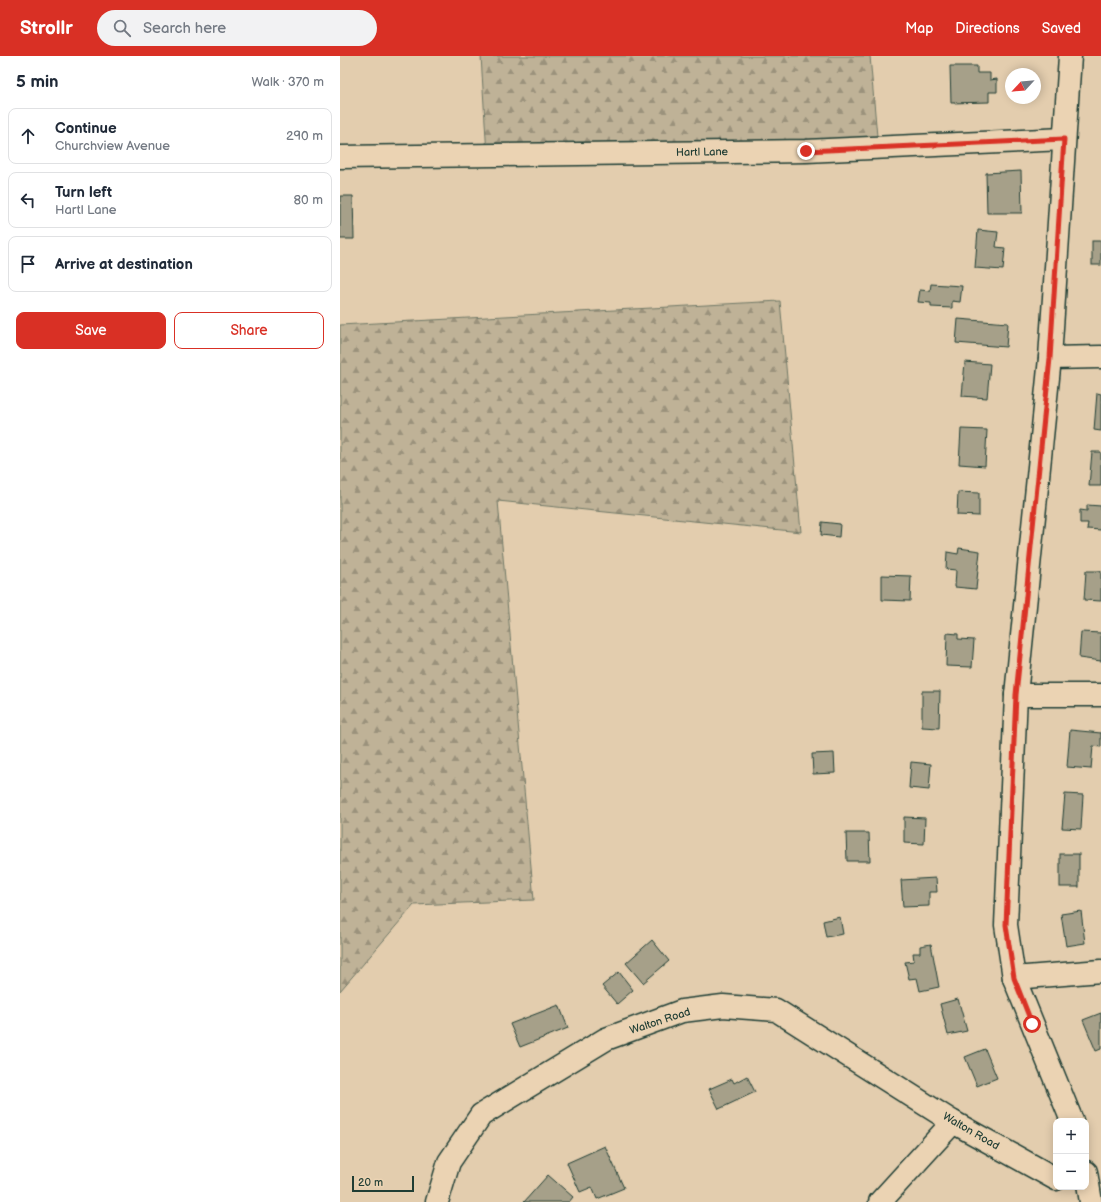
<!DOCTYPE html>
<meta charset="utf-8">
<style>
body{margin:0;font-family:"Balsamiq Sans",sans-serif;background:#f2f2f3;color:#1f2937}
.controls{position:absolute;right:12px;bottom:12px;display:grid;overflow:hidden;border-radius:8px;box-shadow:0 2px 10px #0003}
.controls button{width:36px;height:36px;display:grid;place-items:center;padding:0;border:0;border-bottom:1px solid #e0e1e3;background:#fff;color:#1f2937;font:20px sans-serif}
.compass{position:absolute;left:665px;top:12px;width:36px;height:36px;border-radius:50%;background:#fff;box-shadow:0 2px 10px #0003;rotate:244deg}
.scale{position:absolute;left:12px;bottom:10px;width:62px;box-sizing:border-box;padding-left:4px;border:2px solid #1f3d34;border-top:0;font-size:11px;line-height:14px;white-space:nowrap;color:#1f3d34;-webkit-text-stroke:3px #ebd3b3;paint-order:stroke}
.stop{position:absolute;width:12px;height:12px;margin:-9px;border:3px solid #d93025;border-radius:50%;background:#fff}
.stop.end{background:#d93025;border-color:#fff;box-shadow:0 1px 4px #0008}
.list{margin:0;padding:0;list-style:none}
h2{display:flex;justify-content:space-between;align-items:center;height:52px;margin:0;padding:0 16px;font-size:17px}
h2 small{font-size:13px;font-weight:400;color:#747a83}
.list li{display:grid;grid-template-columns:26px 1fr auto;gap:12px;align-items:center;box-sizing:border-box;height:56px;margin:0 8px 8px;padding:0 8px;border:1px solid #e0e1e3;border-radius:8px}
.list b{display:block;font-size:15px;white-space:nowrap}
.list p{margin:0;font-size:13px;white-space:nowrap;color:#747a83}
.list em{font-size:13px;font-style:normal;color:#747a83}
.actions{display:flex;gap:8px;padding:12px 16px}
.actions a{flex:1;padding:9px 0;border:1px solid #d93025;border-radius:8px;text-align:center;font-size:14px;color:#d93025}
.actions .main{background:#d93025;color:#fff}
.icon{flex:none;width:22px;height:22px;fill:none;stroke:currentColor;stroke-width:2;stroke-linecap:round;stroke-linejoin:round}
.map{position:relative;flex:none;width:761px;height:1146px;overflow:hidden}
header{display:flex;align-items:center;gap:24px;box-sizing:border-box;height:56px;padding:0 20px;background:#d93025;color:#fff}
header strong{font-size:19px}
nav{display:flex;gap:22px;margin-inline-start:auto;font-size:14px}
.search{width:280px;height:36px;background:#f2f2f3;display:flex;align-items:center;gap:10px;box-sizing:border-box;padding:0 14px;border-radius:22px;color:#747a83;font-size:15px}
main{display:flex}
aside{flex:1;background:#fff}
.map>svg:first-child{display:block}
</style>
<header>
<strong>Strollr</strong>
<div class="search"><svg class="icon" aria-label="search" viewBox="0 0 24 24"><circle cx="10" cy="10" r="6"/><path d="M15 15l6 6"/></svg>Search here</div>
<nav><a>Map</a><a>Directions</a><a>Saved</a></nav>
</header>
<main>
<aside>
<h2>5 min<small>Walk · 370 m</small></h2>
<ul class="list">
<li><svg class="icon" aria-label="ahead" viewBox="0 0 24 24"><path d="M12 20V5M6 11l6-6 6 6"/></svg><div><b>Continue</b><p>Churchview Avenue</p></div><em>290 m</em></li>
<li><svg class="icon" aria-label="left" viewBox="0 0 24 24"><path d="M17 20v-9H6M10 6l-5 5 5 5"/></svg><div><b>Turn left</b><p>Hartl Lane</p></div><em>80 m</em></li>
<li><svg class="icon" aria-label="arrive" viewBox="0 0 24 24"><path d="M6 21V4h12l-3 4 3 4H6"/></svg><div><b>Arrive at destination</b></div></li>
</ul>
<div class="actions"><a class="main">Save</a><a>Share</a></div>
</aside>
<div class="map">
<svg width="761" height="1146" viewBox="0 0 761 1146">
<defs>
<pattern id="forest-firs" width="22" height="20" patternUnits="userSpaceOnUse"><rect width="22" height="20" fill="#bfb297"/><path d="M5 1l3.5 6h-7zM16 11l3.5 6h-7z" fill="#9b927c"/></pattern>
</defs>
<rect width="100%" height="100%" fill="#e3cdae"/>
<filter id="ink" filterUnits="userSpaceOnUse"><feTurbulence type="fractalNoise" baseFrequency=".025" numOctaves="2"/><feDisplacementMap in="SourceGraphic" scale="8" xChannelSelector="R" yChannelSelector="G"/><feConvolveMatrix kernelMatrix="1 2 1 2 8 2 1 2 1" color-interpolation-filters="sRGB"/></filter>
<g filter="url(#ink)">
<g fill="url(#forest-firs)" stroke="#6f7866">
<polygon points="141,0 530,0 538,92 147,99"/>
<polygon points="440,245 461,476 158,445 194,844 74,849 0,935 0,269"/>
</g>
<g fill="#a6a089" stroke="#1f3d34">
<polygon points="610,10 637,10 637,17 650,17 650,24 657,23 657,36 649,36 649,46 611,47"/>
<polygon points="681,115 682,157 647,157 646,117"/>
<polygon points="0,140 13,140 14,183 0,183"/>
<polygon points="638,174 658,176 656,191 665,192 663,214 635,212"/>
<rect x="752" y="185" width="9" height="24"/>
<polygon points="591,228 622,230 620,246 612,245 612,252 591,251 591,247 578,246 580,234 590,235"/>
<polygon points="618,263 668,267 666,291 616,287"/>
<polygon points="625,306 650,308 647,342 622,340"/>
<polygon points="757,337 761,338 761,375 754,374"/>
<polygon points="621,373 647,374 645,410 619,408"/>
<polygon points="752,396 761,396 761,430 749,430"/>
<polygon points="618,436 639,437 639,460 617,459"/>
<polygon points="747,449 761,450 761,474 747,473 748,467 740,467 740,454 747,455"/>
<polygon points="482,466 500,468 499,481 481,479"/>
<polygon points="619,492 640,495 636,533 615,531 616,514 606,513 607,496 618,498"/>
<polygon points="746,515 761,515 761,545 744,544"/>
<polygon points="542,519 571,520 570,545 542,544"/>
<polygon points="741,576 761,577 761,605 739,602"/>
<polygon points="607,577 618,578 618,583 634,584 632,611 606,610"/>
<polygon points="582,635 600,635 599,672 582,671"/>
<polygon points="730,674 761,677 761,691 753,690 751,713 727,711"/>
<polygon points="494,697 495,717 473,718 472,698"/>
<polygon points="571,706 591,708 589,734 569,732"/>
<polygon points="725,738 743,739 741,773 722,772"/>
<polygon points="564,761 585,762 584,788 564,787"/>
<polygon points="506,777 529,777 530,805 507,805"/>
<rect x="720" y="798" width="19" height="33"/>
<polygon points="596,822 597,836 589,836 589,850 563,851 561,824"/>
<polygon points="741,855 745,887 726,890 721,858"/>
<polygon points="500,861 503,878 486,881 483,865"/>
<polygon points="312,884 329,905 303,927 286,907"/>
<polygon points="591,888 599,931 580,935 577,922 569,923 565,906 574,905 573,897 580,897 580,890"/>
<polygon points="279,916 293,934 277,948 262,930"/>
<polygon points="618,943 627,975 608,979 600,948"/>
<polygon points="219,949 228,972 180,991 170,968"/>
<polygon points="761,957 761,993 756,995 743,964"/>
<polygon points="645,993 657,1022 637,1030 625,1001"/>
<polygon points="407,1020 415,1036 379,1053 369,1033 392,1023 394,1027"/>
<polygon points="265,1090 284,1132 257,1143 252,1131 240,1136 227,1107"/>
<polygon points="208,1119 233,1141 229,1146 184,1146"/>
</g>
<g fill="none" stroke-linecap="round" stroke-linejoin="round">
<defs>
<g id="minor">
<polyline points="730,0 710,302 676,639 666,869 674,922 732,1065"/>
<polyline points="0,101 466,95 724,83"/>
<polyline points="710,302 761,301"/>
<polyline points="676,639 761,639"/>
<polyline points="674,922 761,915"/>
<polyline points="746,1116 751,1146"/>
<polyline points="97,1146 109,1106 141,1059 266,983 342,955 383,950 436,954 613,1066 716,1123"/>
<polyline points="540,1146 613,1066"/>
</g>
</defs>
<use href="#minor" stroke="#1f3d34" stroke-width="25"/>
<use href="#minor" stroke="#ebd3b3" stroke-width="22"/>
</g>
</g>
<g fill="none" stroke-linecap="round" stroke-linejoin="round" filter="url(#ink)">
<polyline stroke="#d93025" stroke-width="5" points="466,95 724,83 710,302 676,639 666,869 674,922 692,968"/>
</g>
<g text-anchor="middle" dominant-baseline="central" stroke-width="4" stroke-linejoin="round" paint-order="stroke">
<g font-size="11" fill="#1f3d34" stroke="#ebd3b3">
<text transform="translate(362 96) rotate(-1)">Hartl Lane</text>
<text transform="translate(320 965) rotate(-18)">Walton Road</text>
<text transform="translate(631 1075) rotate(30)">Walton Road</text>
</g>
</g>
</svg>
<div class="controls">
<button>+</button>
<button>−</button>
</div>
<svg class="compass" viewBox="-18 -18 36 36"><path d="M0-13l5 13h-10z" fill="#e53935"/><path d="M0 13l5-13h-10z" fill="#747a83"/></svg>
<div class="scale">20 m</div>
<div class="stop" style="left:692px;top:968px"></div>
<div class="stop end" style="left:466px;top:95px"></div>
</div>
</main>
